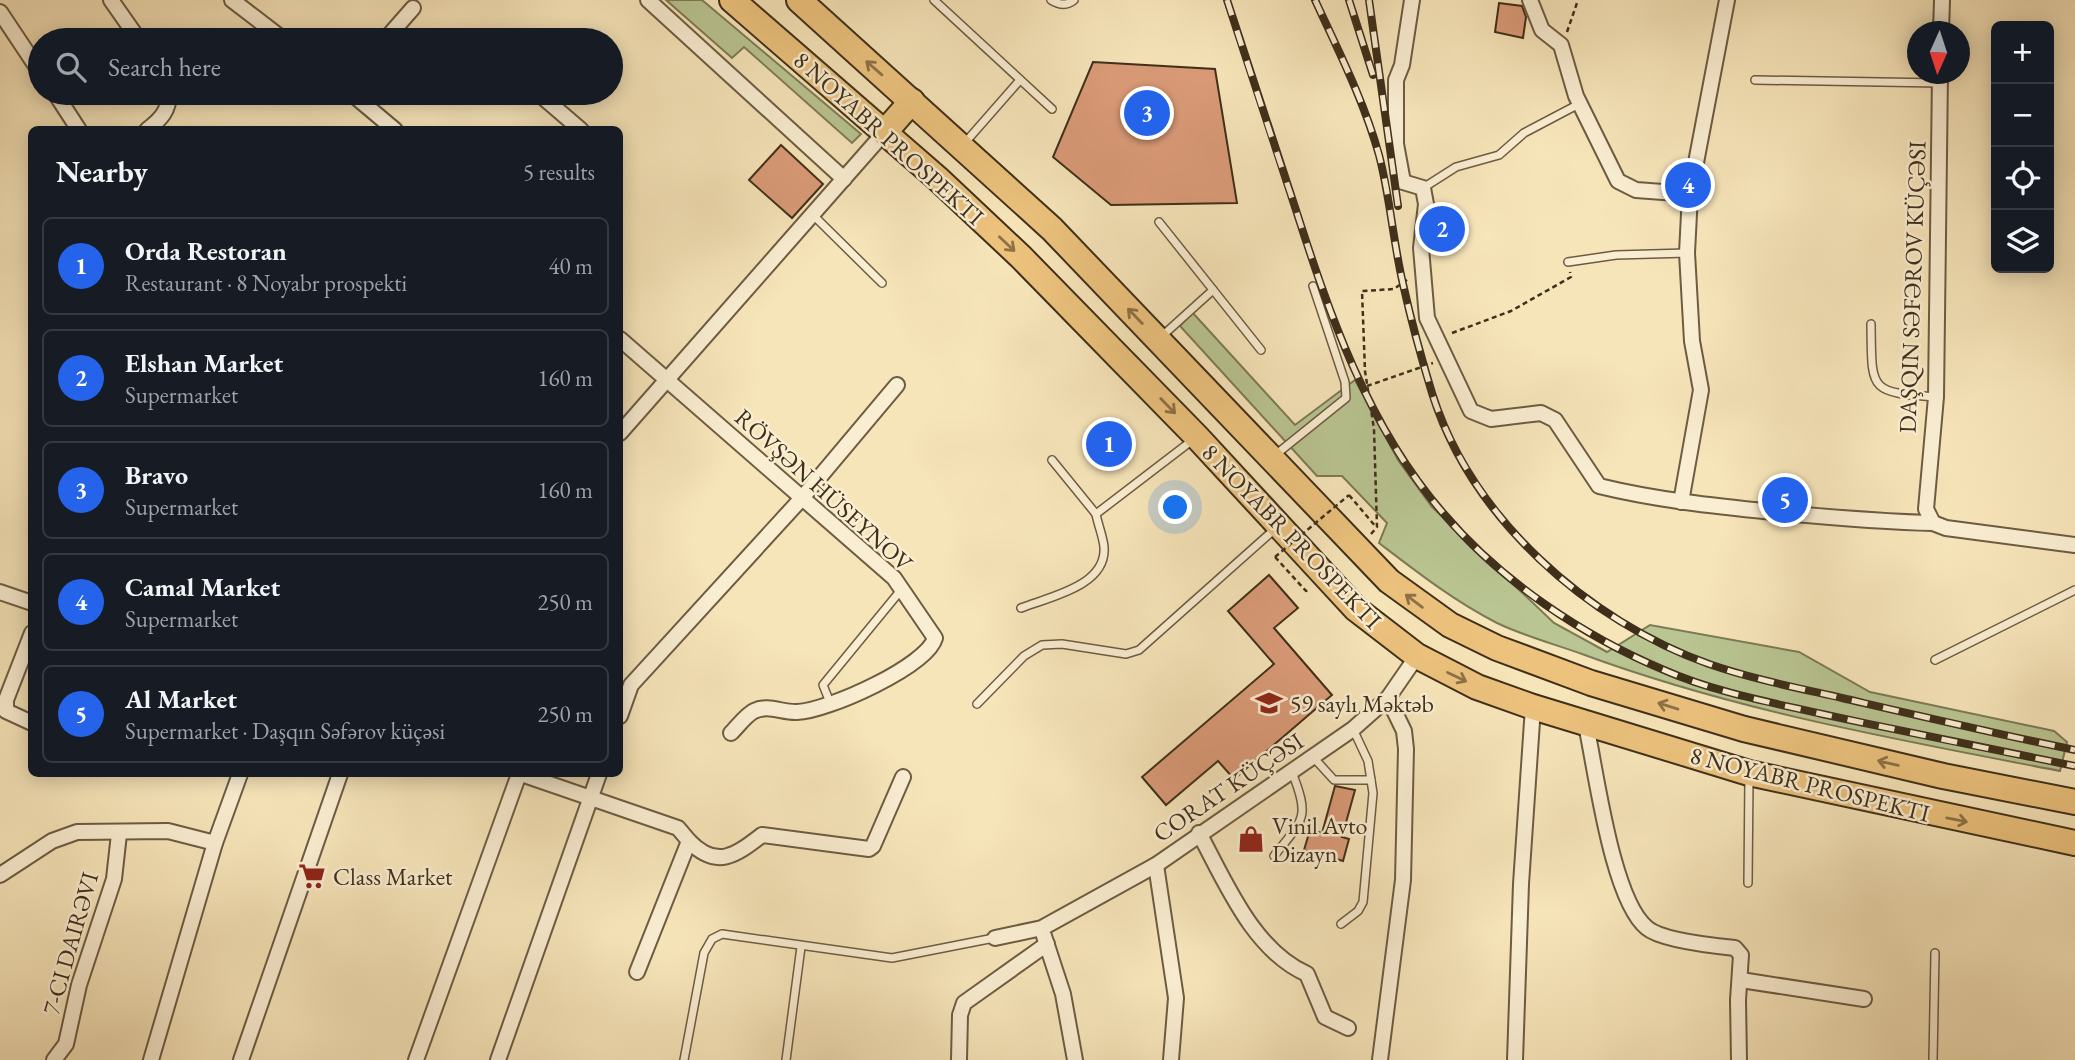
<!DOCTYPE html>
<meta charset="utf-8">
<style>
body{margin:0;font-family:"EB Garamond",serif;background:#20242c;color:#f1f3f6}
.controls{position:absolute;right:21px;top:21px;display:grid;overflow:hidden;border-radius:10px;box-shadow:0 4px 18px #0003}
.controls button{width:63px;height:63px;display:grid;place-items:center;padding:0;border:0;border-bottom:2px solid #363941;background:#171b24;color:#f1f3f6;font:35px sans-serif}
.compass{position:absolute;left:1907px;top:21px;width:63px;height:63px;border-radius:50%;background:#171b24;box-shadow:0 4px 18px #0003;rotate:183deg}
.you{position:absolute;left:1176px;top:508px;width:24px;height:24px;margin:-18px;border:5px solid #fff;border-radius:50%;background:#1a73e8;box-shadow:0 0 0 10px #1a73e833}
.badge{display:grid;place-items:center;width:46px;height:46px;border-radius:50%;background:#2563eb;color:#fff;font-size:23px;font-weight:700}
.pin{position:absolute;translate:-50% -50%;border:4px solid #fff;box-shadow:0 2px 7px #0006}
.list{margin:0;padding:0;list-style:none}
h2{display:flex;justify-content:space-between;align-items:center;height:91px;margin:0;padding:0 28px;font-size:30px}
h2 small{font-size:23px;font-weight:400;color:#9ea1a6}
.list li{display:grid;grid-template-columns:46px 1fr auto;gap:21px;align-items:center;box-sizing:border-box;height:98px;margin:0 14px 14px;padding:0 14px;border:2px solid #363941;border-radius:10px}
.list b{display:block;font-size:26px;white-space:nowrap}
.list p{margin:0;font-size:23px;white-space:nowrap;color:#9ea1a6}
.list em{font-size:23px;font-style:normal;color:#9ea1a6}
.icon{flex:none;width:38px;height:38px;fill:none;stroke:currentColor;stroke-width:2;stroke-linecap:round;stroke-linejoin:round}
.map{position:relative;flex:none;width:2075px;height:1060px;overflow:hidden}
.search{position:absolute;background:#171b24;box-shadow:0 4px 18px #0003;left:28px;top:28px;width:595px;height:77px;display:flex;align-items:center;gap:18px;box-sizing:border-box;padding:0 24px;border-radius:38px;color:#9ea1a6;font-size:26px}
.panel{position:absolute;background:#171b24;box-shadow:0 4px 18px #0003;left:28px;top:126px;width:595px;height:651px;border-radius:10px}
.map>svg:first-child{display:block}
</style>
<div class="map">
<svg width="2075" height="1060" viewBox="0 0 2075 1060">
<rect width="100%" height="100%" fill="#f7e5ba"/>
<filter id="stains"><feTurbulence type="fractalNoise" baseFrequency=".00286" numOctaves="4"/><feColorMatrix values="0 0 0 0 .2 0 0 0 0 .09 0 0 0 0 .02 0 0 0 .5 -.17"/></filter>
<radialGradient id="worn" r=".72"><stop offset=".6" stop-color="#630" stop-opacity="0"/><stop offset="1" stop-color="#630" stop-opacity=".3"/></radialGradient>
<g fill="#b9c592" stroke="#7c7a56" stroke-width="2">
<polygon points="666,0 702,0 861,134 852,143 744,47 732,58"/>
<path d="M1192,312L1295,425L1355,380L1398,460L1432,507L1554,623L1607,652L1650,625L1799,652L1870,692L2054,731L2067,742L2060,771C1899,740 1736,711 1582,654C1554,644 1524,636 1497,623C1454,601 1417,572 1379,543L1387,523L1342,476H1317L1180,326Z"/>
</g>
<g fill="#db9b78" stroke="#3f2f1a" stroke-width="2">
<polygon points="1499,3 1522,6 1526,17 1523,38 1495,32"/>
<polygon points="1093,62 1215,69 1237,203 1111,205 1053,157"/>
<polygon points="781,145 823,184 792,218 749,180"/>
<polygon points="1269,575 1298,608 1274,628 1332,695 1234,779 1218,761 1166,805 1142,777 1274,664 1228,611"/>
<polygon points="1335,786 1355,790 1342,837 1349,839 1343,861 1304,850 1310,830 1322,833"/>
</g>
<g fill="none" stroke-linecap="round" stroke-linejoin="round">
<defs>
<g id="service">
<polyline points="934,0 1052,109"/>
<path d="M1051,0C1059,5 1067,6 1074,0"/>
<polyline points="1755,80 1940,83"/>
<polyline points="963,145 1020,80"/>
<polyline points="1423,188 1456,167 1499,155 1524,133 1579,104"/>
<polyline points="813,215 882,283"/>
<polyline points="1159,222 1261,350"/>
<polyline points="1568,262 1616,255 1687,253"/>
<path d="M1871,324C1872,391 1868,392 1936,397"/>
<polyline points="1161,337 1213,290"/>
<polyline points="1274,456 1346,398 1345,382 1313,286"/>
<polyline points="1052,460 1096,514"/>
<path d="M1021,608C1049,597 1107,586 1104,547C1103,536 1098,525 1096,514L1194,439"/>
<polyline points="1935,660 2075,590"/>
<polyline points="977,704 1024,656 1042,645 1062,644 1126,654 1139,650 1276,528"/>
<polyline points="831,705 823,685 901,590"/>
<polyline points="1313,757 1334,780 1371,780"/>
<path d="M1274,856C1304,818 1310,819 1292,772"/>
<polyline points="1748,883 1749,777"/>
<polyline points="1341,924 1358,911 1363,902 1373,793 1368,761 1353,729"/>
<polyline points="684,1060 704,953 712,939 722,934 892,958 994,938"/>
<polyline points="786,1060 801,947"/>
<polyline points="1933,1060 1935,953"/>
</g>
<g id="minor">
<polyline points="111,0 139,40"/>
<polyline points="232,0 284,40"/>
<polyline points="648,0 844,179"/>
<path d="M1412,0L1402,65L1396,80V144L1403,182L1423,188L1426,204L1421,248L1427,318L1471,411L1491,419L1541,413L1555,420L1599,486C1656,500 1714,506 1773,512C1827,517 1880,522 1933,523"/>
<polyline points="1530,0 1542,30 1561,45 1576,96 1618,181 1636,190 1690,194"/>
<polyline points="0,12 40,72"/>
<polyline points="1941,32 1942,0"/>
<polyline points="385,40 413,8"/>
<polyline points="1940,74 1936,397 1926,509 1933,523 1946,528 2075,545"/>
<polyline points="55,93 79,130"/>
<polyline points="351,93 395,130"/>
<polyline points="538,93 581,130"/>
<path d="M147,130C161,119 169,111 169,93"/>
<path d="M620,339L894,578L935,638C927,666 828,711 797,712C783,713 768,704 754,711C746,715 738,726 731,733"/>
<polyline points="620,433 884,133"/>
<polyline points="1681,502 1701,390 1692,341 1687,253 1690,194 1727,0"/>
<polyline points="0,592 32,603"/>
<polyline points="32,633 6,700 6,711 32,723"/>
<polyline points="620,716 631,685 802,498 897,385"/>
<path d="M1586,725C1596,771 1612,900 1647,928C1661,940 1715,946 1735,948L1741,955L1738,1000L1739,1060"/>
<polyline points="521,774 678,828 689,841 637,972"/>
<path d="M1199,833C1226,883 1253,950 1307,974L1325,1017L1348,1028"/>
<path d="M689,841C717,870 736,855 762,835L869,849L873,846L903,777"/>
<polyline points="1156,865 1176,998 1171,1060"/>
<polyline points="0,875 52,841 77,832 168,831 215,843"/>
<polyline points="1044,936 1063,994 1075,1060"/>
<polyline points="995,938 1042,928 1156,865 1353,729 1388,698 1417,656"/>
<polyline points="1741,980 1864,999"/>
<polyline points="54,1060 66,1044 79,985 114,879 119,834"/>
<polyline points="151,1060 215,843 240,774"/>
<polyline points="241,1060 340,774"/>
<polyline points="416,1060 519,774"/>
<polyline points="498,1060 599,774"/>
<polyline points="959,1060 960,1015 964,1003 1047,944"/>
<polyline points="1380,1060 1403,880 1406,749 1404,731 1388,698"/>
<polyline points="1515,1060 1521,884 1533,707"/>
</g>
<g id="trunk">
<polyline points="732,0 937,178 1021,257 1197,437 1356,609 1417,656 1477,687 1533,707 1749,773 2075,843"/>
<polyline points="799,0 1052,229 1389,581 1450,625 1497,648 1591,683 1744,729 1943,776 2075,802"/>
<polyline points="884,133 912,101"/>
</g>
</defs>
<use href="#service" stroke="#6d5c42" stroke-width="10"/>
<use href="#minor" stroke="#6d5c42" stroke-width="18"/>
<use href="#trunk" stroke="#3f2f1a" stroke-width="28"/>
<g stroke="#3f2f1a" stroke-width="2.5" stroke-dasharray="5 3.5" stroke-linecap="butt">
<polyline points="1567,32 1578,0"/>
<polyline points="1452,333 1511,311 1571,277 1570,272"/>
<polyline points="1367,386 1433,363"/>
<polyline points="1349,495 1376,527"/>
<polyline points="1371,534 1377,527 1374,429 1365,371 1362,291 1394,289 1408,279"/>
<polyline points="1275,557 1306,591 1309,589"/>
</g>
<use href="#service" stroke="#faeed2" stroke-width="7"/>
<use href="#minor" stroke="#faeed2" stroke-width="14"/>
<use href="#trunk" stroke="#ecc27d" stroke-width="24"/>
<defs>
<g id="rail">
<path d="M1227,0C1249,68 1271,136 1294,204C1329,313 1367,426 1444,514C1501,581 1583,636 1664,670C1714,692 1769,702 1822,714C1906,732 1990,749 2075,766"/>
<path d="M1315,0C1338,50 1364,101 1379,155C1390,197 1393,241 1403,284C1411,320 1421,357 1432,393C1471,518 1588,621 1709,664C1752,679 1798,688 1842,698C1920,716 1997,734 2075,750"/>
<polyline points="1349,0 1373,75"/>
<polyline points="1369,0 1398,206"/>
</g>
</defs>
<use href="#rail" stroke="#3f2f1a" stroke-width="8"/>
<use href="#rail" stroke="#faeed2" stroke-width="5" stroke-dasharray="16" stroke-linecap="butt"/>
<polyline stroke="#3f2f1a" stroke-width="2.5" stroke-dasharray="5 3.5" stroke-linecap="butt" points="1275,557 1349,495"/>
</g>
<defs><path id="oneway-shaft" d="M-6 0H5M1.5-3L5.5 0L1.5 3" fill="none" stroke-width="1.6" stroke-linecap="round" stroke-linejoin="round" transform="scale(1.75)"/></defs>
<g stroke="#8d7147">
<use href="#oneway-shaft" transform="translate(874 68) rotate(-139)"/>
<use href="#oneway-shaft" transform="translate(1007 244) rotate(43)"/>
<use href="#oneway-shaft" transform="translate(1135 316) rotate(-134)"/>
<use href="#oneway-shaft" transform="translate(1168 406) rotate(46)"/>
<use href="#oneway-shaft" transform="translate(1414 601) rotate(-143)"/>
<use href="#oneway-shaft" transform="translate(1457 677) rotate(26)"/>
<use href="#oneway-shaft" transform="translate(1668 706) rotate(-163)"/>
<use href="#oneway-shaft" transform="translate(1888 763) rotate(-167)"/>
<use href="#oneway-shaft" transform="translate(1957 820) rotate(11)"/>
</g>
<defs>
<symbol id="school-bare" viewBox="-9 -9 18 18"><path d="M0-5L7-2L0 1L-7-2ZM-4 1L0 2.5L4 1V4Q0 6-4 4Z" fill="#8f2418" stroke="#faeed2" stroke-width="2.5" paint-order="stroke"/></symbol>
<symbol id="shop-bare" viewBox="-9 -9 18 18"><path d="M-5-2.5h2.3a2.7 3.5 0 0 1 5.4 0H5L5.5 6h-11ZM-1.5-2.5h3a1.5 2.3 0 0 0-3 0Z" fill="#8f2418" stroke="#faeed2" stroke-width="2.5" paint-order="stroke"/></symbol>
<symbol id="supermarket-bare" viewBox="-9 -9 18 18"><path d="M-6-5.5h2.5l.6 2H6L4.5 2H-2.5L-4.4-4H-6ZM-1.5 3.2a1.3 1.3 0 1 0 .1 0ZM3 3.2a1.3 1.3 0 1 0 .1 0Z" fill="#8f2418" stroke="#faeed2" stroke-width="2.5" paint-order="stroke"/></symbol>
</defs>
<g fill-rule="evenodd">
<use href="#school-bare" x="1250" y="684" width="38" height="38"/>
<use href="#shop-bare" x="1232" y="820" width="38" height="38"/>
<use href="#supermarket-bare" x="293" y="857" width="38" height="38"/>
</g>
<g text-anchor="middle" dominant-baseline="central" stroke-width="5" stroke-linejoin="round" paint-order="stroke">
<g font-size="24" fill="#3f2f1a" stroke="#faeed2">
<text transform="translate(889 138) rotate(42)">8 NOYABR PROSPEKTI</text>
<text transform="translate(1912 287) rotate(-88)">DAŞQIN SƏFƏROV KÜÇƏSI</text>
<text transform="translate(824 490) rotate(42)">RÖVŞƏN HÜSEYNOV</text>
<text transform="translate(1292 536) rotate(46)">8 NOYABR PROSPEKTI</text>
<text transform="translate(1810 784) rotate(14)">8 NOYABR PROSPEKTI</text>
<text transform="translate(1228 787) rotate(-34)">CORAT KÜÇƏSI</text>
<text transform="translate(70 943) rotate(-74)">7-CI DAIRƏVI</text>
</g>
<g font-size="24" fill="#3f2f1a" stroke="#faeed2" text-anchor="start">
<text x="1290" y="703">59 saylı Məktəb</text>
<text x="1272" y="825">Vinil Avto<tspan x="1272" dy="28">Dizayn</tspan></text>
<text x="333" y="876">Class Market</text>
</g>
</g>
<rect width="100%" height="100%" filter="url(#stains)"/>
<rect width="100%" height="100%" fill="url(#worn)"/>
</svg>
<div class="controls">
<button>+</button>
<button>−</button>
<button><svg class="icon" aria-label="locate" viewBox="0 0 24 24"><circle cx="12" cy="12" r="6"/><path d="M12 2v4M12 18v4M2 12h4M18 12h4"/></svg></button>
<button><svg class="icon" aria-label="layers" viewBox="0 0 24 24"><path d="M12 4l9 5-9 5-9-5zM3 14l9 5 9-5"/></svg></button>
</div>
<svg class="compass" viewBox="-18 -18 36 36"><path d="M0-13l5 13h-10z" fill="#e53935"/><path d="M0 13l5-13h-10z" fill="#9ea1a6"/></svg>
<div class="you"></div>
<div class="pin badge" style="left:1109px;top:444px">1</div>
<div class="pin badge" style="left:1442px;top:229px">2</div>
<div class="pin badge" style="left:1147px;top:113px">3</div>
<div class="pin badge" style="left:1688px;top:185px">4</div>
<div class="pin badge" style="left:1785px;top:500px">5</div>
<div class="search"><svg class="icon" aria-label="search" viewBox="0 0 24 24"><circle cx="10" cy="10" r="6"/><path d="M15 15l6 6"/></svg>Search here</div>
<section class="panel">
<h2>Nearby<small>5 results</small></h2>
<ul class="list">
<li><span class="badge">1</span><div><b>Orda Restoran</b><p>Restaurant · 8 Noyabr prospekti</p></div><em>40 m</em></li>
<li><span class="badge">2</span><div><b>Elshan Market</b><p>Supermarket</p></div><em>160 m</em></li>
<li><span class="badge">3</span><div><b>Bravo</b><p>Supermarket</p></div><em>160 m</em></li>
<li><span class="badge">4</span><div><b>Camal Market</b><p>Supermarket</p></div><em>250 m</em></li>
<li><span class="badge">5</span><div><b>Al Market</b><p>Supermarket · Daşqın Səfərov küçəsi</p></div><em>250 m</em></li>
</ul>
</section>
</div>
